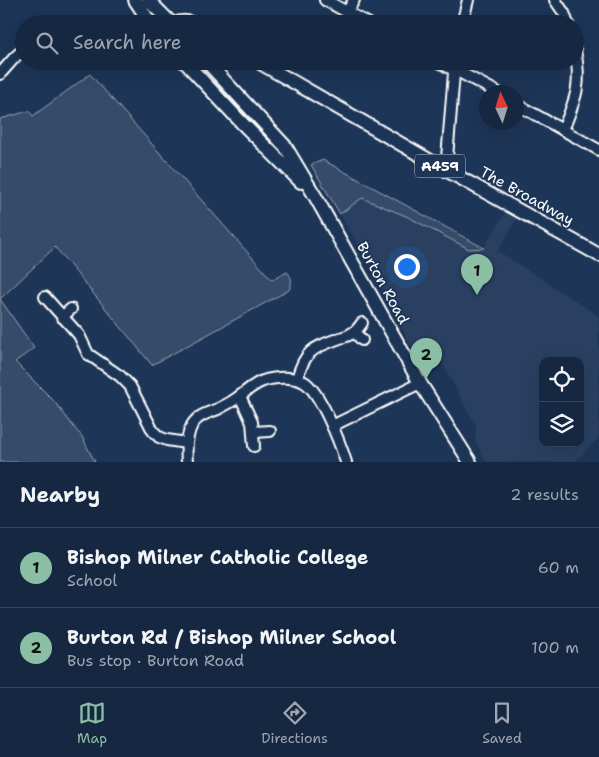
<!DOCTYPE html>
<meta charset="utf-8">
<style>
body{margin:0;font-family:"Shantell Sans",sans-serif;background:#23344c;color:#f1f3f6}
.controls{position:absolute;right:15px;bottom:15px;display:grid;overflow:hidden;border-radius:10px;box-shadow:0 5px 20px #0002}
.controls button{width:45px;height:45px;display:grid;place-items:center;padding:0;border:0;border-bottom:1px solid #35445a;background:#162841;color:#f1f3f6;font:25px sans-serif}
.compass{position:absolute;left:479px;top:85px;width:45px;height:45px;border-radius:50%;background:#162841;box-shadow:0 5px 20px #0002;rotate:356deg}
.you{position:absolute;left:406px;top:266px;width:18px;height:18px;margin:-12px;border:4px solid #fff;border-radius:50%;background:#1a73e8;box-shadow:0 0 0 8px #1a73e833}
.badge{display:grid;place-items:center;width:32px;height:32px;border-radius:50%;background:#8abfa5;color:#111;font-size:16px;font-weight:700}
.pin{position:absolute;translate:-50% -41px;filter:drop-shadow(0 1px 2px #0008)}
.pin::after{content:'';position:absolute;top:26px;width:18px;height:15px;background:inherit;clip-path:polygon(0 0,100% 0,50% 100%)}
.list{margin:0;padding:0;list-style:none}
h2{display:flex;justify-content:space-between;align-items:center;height:65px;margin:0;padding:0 20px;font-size:21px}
h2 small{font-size:16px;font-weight:400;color:#9ea6b1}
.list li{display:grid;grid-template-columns:32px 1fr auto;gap:15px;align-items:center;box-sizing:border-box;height:80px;padding:0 20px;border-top:1px solid #35445a}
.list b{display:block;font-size:19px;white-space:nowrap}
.list p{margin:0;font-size:16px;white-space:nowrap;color:#9ea6b1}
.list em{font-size:16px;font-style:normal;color:#9ea6b1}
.icon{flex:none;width:28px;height:28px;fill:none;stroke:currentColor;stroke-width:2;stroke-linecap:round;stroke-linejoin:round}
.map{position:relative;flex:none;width:599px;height:462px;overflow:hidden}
.search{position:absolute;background:#162841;box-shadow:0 5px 20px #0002;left:15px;right:15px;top:15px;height:55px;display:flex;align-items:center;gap:12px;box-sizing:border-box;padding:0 18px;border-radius:28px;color:#9ea6b1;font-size:19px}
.sheet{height:225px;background:#162841}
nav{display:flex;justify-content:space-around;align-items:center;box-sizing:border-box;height:70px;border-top:1px solid #35445a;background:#162841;font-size:14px;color:#9ea6b1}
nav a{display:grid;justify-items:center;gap:2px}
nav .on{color:#8abfa5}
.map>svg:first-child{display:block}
</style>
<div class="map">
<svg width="599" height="462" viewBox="0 0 599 462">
<rect width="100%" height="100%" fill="#1d3557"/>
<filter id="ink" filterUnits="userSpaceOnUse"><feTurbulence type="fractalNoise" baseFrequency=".02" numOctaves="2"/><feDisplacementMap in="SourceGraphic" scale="10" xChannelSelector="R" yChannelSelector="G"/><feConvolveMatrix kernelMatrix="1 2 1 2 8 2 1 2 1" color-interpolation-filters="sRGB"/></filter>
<g filter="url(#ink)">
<path fill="#2a4161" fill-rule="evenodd" d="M323,160L484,248L506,211L517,218L498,251L599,316V437L575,462H488L485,460L475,441L476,427L438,355L411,346L376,275L311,165ZM543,361H580V443H543Z"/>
<g fill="#364b69" stroke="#9aa5b4">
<path d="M90,74L272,280L287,272C293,278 292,283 289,290L152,365L55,247L0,299V119L29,111L33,116Z"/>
<polygon points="323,160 484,248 469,249 406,216 362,198 340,214 311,165"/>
<polygon points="0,299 34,348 15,362 54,401 77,431 81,435 95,462 0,462"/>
</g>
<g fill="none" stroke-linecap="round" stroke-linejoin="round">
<defs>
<g id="minor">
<polyline points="325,0 369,24"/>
<polyline points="555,0 564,13 568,24"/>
<polyline points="347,12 354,0"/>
<polyline points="462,24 468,0"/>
<polyline points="437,61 454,70 463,74 497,92"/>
<polyline points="0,74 15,57 24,49"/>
<polyline points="516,104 599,150"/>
<path d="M563,130C576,98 582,84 575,50"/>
<polyline points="446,170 455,61"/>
<polyline points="45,297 79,335 88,354 120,376 130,386 153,431 159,437 167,440 186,443"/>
<polyline points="62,317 71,309"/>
<polyline points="354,332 362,340"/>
<path d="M297,379C305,350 313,348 340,338C345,337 350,335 354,332C357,330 360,326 362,323"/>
<polyline points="240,396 252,422 254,446"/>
<polyline points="332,426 420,383"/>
<polyline points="254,432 270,431"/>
<path d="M187,462C186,449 186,436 192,425C198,415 208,413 218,409C225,405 234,401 241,395C248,390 254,384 263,381C274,377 293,376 304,382C320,391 340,443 346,462"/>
</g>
<g id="major">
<polyline points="135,0 151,24"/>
<polyline points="148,0 172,24"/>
<path d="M175,24C181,21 187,21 194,24"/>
<polyline points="184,61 242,123 301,182"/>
<polyline points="206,61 285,146 315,196 420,383 470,462"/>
<polyline points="257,61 446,170 599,255"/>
</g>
</defs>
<use href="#minor" stroke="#fff" stroke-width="14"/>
<use href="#major" stroke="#fff" stroke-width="16"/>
<use href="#minor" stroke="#1d3557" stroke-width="10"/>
<use href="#major" stroke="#1d3557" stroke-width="12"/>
</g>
</g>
<g text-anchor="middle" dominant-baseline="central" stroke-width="4" stroke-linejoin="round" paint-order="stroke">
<rect fill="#1d3557" stroke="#bbc2cd" stroke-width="1" x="415" y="154.5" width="50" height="23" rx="4"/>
<g font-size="14" font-weight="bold" fill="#fff">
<text x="440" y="166">A459</text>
</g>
<g font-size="15" fill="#fff" stroke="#1d3557">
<text transform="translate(527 196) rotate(29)">The Broadway</text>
<text transform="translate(383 283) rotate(61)">Burton Road</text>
</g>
</g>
</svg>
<div class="controls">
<button><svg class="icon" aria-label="locate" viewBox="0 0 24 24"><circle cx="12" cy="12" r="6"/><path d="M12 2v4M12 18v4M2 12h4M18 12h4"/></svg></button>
<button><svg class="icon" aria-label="layers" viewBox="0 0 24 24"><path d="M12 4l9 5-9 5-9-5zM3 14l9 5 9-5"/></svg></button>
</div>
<svg class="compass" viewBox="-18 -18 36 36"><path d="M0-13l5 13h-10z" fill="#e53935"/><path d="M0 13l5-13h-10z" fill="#9ea6b1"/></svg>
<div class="you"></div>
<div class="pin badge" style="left:477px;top:295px">1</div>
<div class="pin badge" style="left:426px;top:379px">2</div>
<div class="search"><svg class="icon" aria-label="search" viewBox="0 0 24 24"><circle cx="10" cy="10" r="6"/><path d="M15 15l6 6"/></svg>Search here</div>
</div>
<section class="sheet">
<h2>Nearby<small>2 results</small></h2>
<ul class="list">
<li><span class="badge">1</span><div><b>Bishop Milner Catholic College</b><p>School</p></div><em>60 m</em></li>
<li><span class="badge">2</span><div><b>Burton Rd / Bishop Milner School</b><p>Bus stop · Burton Road</p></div><em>100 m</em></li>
</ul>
</section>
<nav>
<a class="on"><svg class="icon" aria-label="map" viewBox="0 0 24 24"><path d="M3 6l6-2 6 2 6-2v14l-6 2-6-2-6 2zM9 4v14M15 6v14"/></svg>Map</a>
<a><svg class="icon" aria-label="directions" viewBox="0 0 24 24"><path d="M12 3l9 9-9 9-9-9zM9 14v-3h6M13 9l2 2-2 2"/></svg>Directions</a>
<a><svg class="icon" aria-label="saved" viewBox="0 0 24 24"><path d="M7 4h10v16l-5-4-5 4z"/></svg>Saved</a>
</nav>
